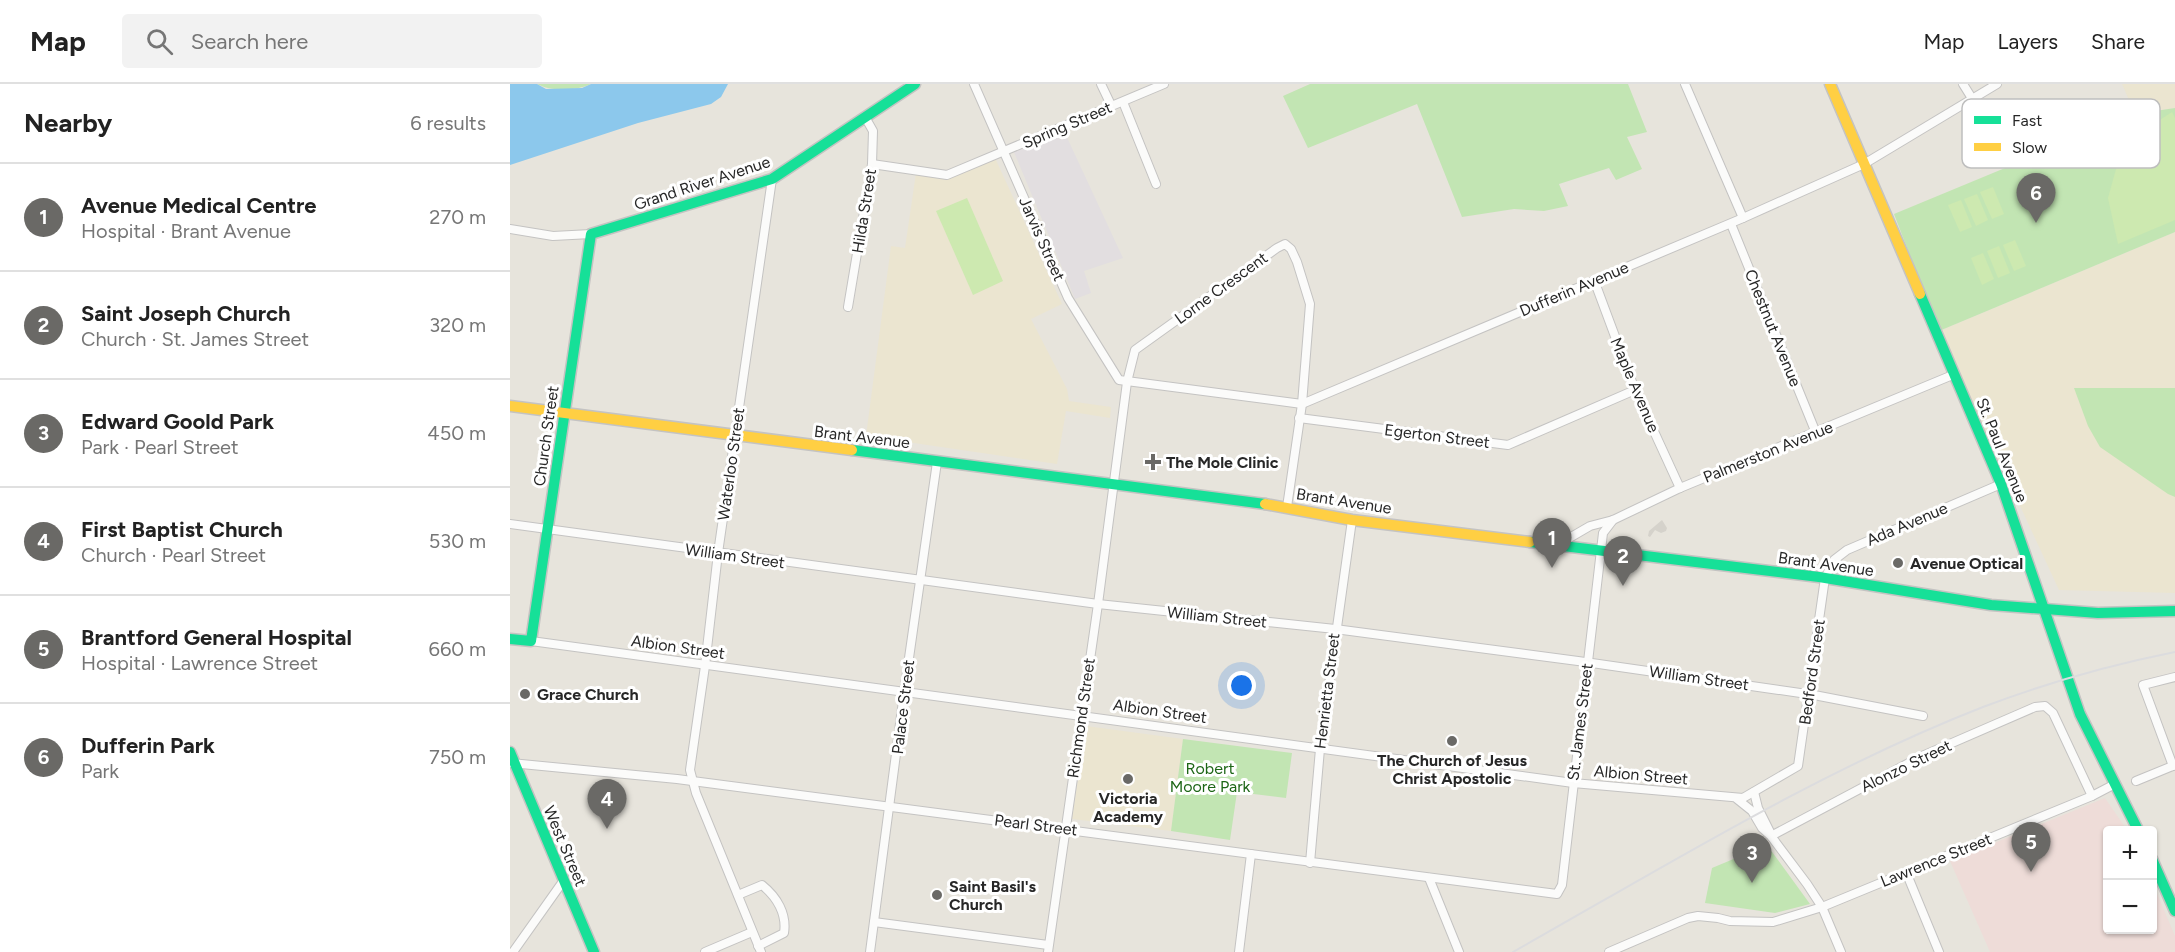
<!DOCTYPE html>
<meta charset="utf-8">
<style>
body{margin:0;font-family:Figtree,sans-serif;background:#f2f2f2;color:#222}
.controls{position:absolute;right:18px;bottom:18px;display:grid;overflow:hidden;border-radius:6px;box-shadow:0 2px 4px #0004}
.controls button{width:54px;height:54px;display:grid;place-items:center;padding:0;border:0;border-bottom:2px solid #e0e0e0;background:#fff;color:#222;font:30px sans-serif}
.you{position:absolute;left:732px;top:602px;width:21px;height:21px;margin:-15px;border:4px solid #fff;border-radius:50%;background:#1a73e8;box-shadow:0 0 0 9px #1a73e833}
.badge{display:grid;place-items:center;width:39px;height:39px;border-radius:50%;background:#6a6966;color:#fff;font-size:20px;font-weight:700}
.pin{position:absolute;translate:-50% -50px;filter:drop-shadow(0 2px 3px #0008)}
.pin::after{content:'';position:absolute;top:32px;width:21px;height:18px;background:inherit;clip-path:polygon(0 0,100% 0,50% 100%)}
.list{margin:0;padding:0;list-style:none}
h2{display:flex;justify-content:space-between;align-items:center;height:78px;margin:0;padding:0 24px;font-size:26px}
h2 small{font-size:20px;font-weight:400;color:#767676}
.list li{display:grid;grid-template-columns:39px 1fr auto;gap:18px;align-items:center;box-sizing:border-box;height:108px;padding:0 24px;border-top:2px solid #e0e0e0}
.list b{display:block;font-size:22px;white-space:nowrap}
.list p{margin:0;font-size:20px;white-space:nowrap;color:#767676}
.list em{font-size:20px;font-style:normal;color:#767676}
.icon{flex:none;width:33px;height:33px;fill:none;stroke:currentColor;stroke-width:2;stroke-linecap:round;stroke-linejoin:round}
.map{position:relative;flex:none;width:1665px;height:868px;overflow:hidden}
header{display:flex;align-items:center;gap:36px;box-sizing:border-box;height:84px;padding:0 30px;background:#fff;border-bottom:2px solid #e0e0e0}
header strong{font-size:28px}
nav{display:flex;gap:33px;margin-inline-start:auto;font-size:21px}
.search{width:420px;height:54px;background:#f2f2f2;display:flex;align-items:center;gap:15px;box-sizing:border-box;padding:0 21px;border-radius:6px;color:#767676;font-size:22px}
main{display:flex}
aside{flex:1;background:#fff}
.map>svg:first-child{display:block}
</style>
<header>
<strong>Map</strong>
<div class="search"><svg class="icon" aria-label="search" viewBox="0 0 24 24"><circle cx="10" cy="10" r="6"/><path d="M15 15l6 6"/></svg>Search here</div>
<nav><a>Map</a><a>Layers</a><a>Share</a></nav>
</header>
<main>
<aside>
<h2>Nearby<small>6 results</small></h2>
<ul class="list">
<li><span class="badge">1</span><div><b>Avenue Medical Centre</b><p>Hospital · Brant Avenue</p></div><em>270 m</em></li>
<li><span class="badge">2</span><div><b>Saint Joseph Church</b><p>Church · St. James Street</p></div><em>320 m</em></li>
<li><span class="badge">3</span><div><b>Edward Goold Park</b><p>Park · Pearl Street</p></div><em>450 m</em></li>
<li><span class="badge">4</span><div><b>First Baptist Church</b><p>Church · Pearl Street</p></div><em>530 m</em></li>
<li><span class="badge">5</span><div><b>Brantford General Hospital</b><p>Hospital · Lawrence Street</p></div><em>660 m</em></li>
<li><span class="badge">6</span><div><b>Dufferin Park</b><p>Park</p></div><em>750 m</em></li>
</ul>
</aside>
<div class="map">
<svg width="1665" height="868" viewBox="0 0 1665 868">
<rect width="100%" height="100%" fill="#e7e4dc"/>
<polygon fill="#e2dee0" points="554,47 613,174 574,187 581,209 565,215 504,68"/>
<g fill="#ebe5d0">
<polygon points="1612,0 1665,0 1665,24 1625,30"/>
<polygon points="485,74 552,220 521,235 557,305 559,317 601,323 600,334 556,327 547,380 356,352 381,162 395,164 406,89 441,92"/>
<polygon points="1665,148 1665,509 1549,506 1429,247"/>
<polygon points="576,642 673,655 661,747 562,735"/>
</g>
<polygon fill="#eedcd8" points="1595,714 1617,746 1598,746 1598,846 1642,846 1643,800 1665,852 1665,868 1480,868 1440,777"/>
<g fill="#c2e5b3">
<path d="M27,0H81C66,7 42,8 27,0Z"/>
<polygon points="800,0 1118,0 1137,48 1117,53 1132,85 1106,96 1099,84 1049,100 1058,122 1034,127 1004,125 952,133 907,20 798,64 773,12"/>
<polygon points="1665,24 1665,148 1429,247 1384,130 1625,30"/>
<polygon points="1564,304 1665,304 1665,413 1658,410 1590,363 1578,342"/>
<polygon points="673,655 782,669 776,714 727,708 720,756 661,747"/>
<polygon points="1257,761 1300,820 1265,829 1195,819 1202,784"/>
</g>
<g fill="#cde9b0">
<polygon points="1662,28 1665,34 1665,136 1608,160 1598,114 1608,78 1624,53"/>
<polygon points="1483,103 1494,130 1482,135 1470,108"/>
<polygon points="1467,110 1478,136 1466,142 1454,115"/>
<polygon points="457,114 493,197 463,211 426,127"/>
<polygon points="1451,116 1462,143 1450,148 1438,121"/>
<polygon points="1505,156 1516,182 1504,187 1493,161"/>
<polygon points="1489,162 1500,189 1488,194 1477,167"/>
<polygon points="1473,169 1484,195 1472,201 1461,174"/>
</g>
<polygon fill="#d5d2cb" points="1152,436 1157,444 1156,447 1151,449 1145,446 1140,453 1138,452 1139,447"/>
<polygon fill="#8cc8ec" points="0,0 27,0 36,5 72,4 81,0 218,0 211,13 201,20 128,39 0,81"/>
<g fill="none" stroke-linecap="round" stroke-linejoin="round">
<defs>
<g id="street">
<polyline points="464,0 558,214 609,296 792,320 1233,134 1354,80 1487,0"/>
<polyline points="591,0 601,21"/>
<polyline points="1175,0 1233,134"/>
<polyline points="1453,0 1463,16"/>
<polyline points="613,18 646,100"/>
<polyline points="362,80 437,91 654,0"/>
<polyline points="1221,140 1306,349"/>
<polyline points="0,145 43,152 81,150"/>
<polyline points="1084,196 1125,306 1170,404"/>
<polyline points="338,223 362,80 363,47 355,33"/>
<polyline points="789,334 998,361 1125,306"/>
<polyline points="0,440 588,520 825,545 1068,577 1304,611 1413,632"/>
<polyline points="1049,460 1080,442 1103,436 1170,404 1445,290"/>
<polyline points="21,557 1063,699 1233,714 1288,682 1315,494 1324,476 1337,466 1491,400"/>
<polyline points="1,679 167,695 1047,810 1052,801 1093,449 1103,436"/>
<polyline points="1663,682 1633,601 1665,593"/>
<polyline points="1626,697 1665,681"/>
<polyline points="1244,708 1248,724 1261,750"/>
<polyline points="1227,715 1242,727 1252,744 1261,752 1297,800 1312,823 1331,868"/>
<polyline points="1261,752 1412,672 1525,623 1535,622 1543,629 1582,712"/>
<polyline points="800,779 810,665 842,436"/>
<polyline points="1396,788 1429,868"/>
<polyline points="919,794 949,868"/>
<path d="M228,811L252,801C267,813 277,830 274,849L248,862"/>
<polyline points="364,838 538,861"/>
<polyline points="3,868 54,796"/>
<polyline points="195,868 242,848"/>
<polyline points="251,868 186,709 180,686 195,582 208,469 262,95"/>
<polyline points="360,868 394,609 427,378"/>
<polyline points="538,868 588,520 617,298 625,266 767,164 775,160 781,165 787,178 800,220 792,320 777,423"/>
<polyline points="729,868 741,770"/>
<polyline points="1099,868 1178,834 1188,832 1208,834 1220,837 1263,838 1312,823 1582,712 1605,700"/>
</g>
<g id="fast">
<polyline points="1410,210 1491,400 1570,630 1628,746"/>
<polyline points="342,366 755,420"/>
<polyline points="1020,458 1309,493 1481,521 1588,529 1665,527"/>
<polyline points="0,555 21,557 81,150 262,95 405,0"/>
<polyline points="0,668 84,868"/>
<polyline points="1642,775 1665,827"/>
</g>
<g id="slow">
<polyline points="1320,0 1410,210"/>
<polyline points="0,322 342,366"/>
<polyline points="755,420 842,436 1020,458"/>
</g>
</defs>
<use href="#street" stroke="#c4c3c2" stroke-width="10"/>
<use href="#fast" stroke="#c4c3c2" stroke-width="13"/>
<use href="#slow" stroke="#c4c3c2" stroke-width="13"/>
<use href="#street" stroke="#fbfbfa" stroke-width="8"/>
<use href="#fast" stroke="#16e098" stroke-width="10"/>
<use href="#slow" stroke="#ffcf43" stroke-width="10"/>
<path stroke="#dcdcde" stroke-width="2" d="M1003,868C1154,783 1311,686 1473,623C1536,599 1600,581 1665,568"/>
</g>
<g fill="#6a6966" stroke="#fff" stroke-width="2">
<path d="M640 369h6v6h6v6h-6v6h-6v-6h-6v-6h6z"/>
<circle cx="1388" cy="479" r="6"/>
<circle cx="15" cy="610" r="6"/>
<circle cx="942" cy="657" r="6"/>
<circle cx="618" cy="695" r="6"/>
<circle cx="427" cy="811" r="6"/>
</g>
<g text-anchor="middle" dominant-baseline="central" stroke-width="6" stroke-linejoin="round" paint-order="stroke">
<g font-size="16" fill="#272727" stroke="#fff">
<text transform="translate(557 41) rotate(-23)">Spring Street</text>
<text transform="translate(192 99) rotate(-18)">Grand River Avenue</text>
<text transform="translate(354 127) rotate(-81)">Hilda Street</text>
<text transform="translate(532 155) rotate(66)">Jarvis Street</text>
<text transform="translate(711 204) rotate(-36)">Lorne Crescent</text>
<text transform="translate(1064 205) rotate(-23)">Dufferin Avenue</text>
<text transform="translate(1263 244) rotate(68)">Chestnut Avenue</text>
<text transform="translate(1125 301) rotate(67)">Maple Avenue</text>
<text transform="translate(36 352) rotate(-82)">Church Street</text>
<text transform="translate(927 352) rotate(7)">Egerton Street</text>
<text transform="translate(352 353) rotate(7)">Brant Avenue</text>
<text transform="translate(1492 366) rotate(68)">St. Paul Avenue</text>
<text transform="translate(1258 368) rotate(-22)">Palmerston Avenue</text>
<text transform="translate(221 380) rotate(-82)">Waterloo Street</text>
<text transform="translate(834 417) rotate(9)">Brant Avenue</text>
<text transform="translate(1397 440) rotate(-23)">Ada Avenue</text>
<text transform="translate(225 472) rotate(8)">William Street</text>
<text transform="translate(1316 480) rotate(8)">Brant Avenue</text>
<text transform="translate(707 533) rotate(6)">William Street</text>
<text transform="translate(168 563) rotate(8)">Albion Street</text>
<text transform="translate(1302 588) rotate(-82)">Bedford Street</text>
<text transform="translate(1189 594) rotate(8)">William Street</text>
<text transform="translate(817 607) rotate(-83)">Henrietta Street</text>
<text transform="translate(393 623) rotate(-83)">Palace Street</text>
<text transform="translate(650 627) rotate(8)">Albion Street</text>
<text transform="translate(571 634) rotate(-82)">Richmond Street</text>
<text transform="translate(1070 638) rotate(-83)">St. James Street</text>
<text transform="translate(1396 682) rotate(-26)">Alonzo Street</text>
<text transform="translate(1131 691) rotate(5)">Albion Street</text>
<text transform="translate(526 741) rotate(7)">Pearl Street</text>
<text transform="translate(55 762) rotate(67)">West Street</text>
<text transform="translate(1426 776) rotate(-22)">Lawrence Street</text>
</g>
<g font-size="16" font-weight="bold" fill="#272727" stroke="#fff" text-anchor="start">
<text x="656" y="378">The Mole Clinic</text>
<text x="1400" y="479">Avenue Optical</text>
<text x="27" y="610">Grace Church</text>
<text x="942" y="676" text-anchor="middle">The Church of Jesus<tspan x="942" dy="18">Christ Apostolic</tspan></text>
<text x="618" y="714" text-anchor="middle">Victoria<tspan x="618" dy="18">Academy</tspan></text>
<text x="439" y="802">Saint Basil's<tspan x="439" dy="18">Church</tspan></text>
</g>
<g font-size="16" fill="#1d6616" stroke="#fff">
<text x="700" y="684">Robert<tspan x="700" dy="18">Moore Park</tspan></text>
</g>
</g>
<rect x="1452" y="15" width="198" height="69" rx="9" fill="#fff" stroke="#bebebe" stroke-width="1.5"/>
<rect x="1464" y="32" width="27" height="8" fill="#16e098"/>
<rect x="1464" y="59" width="27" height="8" fill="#ffcf43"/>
<g font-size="16" fill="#272727">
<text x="1502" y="42">Fast</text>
<text x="1502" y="69">Slow</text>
</g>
</svg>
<div class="controls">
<button>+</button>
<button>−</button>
</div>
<div class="you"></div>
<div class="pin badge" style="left:1042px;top:484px">1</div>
<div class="pin badge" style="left:1113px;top:502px">2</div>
<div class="pin badge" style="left:1242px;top:799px">3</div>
<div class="pin badge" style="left:97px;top:745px">4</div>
<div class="pin badge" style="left:1521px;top:788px">5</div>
<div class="pin badge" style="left:1526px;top:139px">6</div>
</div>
</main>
